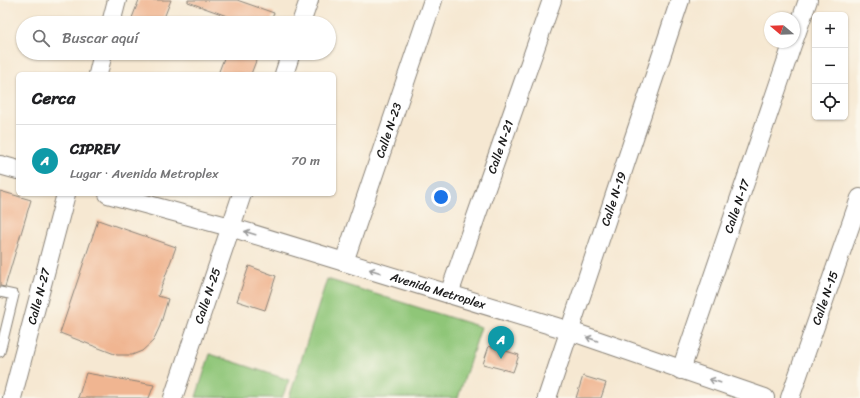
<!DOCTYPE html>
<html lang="es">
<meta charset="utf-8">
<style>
body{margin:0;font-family:Sriracha,sans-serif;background:#f2f2f2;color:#202124}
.controls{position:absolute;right:12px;top:12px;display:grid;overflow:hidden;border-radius:6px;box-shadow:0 1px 3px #0004}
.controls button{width:36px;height:36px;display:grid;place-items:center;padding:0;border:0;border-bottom:1px solid #e0e0e0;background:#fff;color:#202124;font:20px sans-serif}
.compass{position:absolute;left:764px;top:12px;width:36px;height:36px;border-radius:50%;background:#fff;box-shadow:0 1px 3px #0004;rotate:289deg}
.you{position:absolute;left:441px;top:197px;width:14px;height:14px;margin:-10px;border:3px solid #fff;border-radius:50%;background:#1a73e8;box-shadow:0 0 0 6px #1a73e833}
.badge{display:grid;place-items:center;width:26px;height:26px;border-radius:50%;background:#b5179e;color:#fff;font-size:13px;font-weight:700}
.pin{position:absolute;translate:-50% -33px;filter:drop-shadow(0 1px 2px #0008)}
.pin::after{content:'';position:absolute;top:21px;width:14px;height:12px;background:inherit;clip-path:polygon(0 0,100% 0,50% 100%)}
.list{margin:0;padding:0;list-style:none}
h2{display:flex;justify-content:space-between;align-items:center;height:52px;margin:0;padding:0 16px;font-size:17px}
h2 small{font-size:13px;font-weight:400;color:#757577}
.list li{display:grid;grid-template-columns:26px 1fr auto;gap:12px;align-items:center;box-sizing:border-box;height:72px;padding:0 16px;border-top:1px solid #e0e0e0}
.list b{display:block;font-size:15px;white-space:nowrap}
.list p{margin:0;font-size:13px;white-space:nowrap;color:#757577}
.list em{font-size:13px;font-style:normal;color:#757577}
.icon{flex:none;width:22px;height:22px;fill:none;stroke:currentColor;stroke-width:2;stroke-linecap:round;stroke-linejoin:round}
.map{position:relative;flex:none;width:860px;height:398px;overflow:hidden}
.search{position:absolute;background:#fff;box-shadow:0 1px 3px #0004;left:16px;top:16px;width:320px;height:44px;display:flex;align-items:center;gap:10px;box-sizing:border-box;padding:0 14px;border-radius:22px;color:#757577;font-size:15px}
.panel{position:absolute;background:#fff;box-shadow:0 1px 3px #0004;left:16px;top:72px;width:320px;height:124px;border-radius:6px}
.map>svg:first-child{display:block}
</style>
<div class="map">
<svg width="860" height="398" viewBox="0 0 860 398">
<rect width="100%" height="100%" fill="#fbf7ec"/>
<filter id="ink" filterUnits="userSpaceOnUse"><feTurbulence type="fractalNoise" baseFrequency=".025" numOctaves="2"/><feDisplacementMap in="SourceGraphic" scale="8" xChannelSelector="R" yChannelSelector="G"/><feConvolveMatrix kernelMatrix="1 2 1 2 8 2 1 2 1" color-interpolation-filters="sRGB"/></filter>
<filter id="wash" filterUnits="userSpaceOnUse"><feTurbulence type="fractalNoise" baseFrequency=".012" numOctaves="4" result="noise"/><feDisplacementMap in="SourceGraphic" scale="16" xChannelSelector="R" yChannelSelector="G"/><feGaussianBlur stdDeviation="0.9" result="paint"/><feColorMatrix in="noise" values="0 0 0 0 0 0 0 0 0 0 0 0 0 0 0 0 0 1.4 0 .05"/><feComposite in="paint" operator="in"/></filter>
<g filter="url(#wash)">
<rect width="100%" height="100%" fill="#f6e8d2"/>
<g fill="#8fc678" stroke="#56714a">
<polygon points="327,279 481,327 458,398 289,398"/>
<polygon points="210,354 289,380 282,398 196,397"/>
</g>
<g id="blocks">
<g fill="#f0b591">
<polygon points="139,0 171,0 162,23 130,23"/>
<polygon points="188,0 237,0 274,13 270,23 237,23 238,20 188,2"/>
<polygon points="226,53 259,53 251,74 218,74"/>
<polygon points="0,191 31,200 5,287 0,286"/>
<polygon points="98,220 176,247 158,296 168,299 160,326 153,341 142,351 132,355 117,355 60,333"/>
<polygon points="249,266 276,276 265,310 237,301"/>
<polygon points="489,346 519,355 513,372 483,364"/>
<polygon points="86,373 154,385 149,398 78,398"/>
<polygon points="583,376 606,383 601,398 576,398"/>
</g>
</g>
</g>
<g filter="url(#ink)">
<use href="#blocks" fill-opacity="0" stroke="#898277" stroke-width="1"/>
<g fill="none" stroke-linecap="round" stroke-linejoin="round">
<defs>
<polyline id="lane" points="0,292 14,295 0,352"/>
<g id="street">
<polyline points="111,23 117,0"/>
<polyline points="301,23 309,0"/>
<polyline points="794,40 808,0"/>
<polyline points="98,74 103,53"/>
<polyline points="284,74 291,53"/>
<polyline points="0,165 18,170"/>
<path id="s1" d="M108,194L230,227L570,331L765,398"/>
<path id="s2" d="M344,262L433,0"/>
<path id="s3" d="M449,294L552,0"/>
<path id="s4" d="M681,370L793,42"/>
<path id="s5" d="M12,398L66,194"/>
<path id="s6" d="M173,398L242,194"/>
<path id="s7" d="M547,398L680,0"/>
<path id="s8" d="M790,398L860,198"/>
</g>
</defs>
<use href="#lane" stroke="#898277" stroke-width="11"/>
<use href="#street" stroke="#898277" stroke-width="20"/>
<use href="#lane" stroke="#fff" stroke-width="9"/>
<use href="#street" stroke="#fff" stroke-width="18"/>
</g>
<defs><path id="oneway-shaft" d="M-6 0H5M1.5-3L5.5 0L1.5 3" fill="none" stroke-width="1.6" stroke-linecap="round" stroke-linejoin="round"/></defs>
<g stroke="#999">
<use href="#oneway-shaft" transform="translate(250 233) rotate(-163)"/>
<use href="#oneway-shaft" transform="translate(375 271) rotate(-163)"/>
<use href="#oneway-shaft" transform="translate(592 339) rotate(-161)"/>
<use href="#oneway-shaft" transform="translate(715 381) rotate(-162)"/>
</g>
</g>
<g text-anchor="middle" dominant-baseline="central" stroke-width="3.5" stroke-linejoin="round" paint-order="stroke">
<g font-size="12" fill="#1c1c1c" stroke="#fbf7ec">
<text stroke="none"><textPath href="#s2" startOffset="139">Calle N-23</textPath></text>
<text stroke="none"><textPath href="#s3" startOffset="156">Calle N-21</textPath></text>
<text stroke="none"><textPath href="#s7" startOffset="210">Calle N-19</textPath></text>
<text stroke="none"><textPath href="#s4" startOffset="173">Calle N-17</textPath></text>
<text stroke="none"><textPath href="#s1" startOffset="344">Avenida Metroplex</textPath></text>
<text stroke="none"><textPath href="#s5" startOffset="105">Calle N-27</textPath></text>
<text stroke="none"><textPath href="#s6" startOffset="108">Calle N-25</textPath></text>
<text stroke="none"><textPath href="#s8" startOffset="106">Calle N-15</textPath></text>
</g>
</g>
</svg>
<div class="controls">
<button>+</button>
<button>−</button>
<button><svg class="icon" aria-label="locate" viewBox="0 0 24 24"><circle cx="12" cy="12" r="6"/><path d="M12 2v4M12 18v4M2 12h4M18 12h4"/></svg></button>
</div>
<svg class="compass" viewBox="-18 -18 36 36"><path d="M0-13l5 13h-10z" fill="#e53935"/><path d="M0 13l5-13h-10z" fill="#757577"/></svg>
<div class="you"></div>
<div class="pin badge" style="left:501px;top:359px;background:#0f9aa8">A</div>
<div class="search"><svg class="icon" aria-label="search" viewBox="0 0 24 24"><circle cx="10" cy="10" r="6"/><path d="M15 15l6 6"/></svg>Buscar aquí</div>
<section class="panel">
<h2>Cerca<small></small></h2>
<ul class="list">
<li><span class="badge" style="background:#0f9aa8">A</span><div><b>CIPREV</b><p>Lugar · Avenida Metroplex</p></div><em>70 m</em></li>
</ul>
</section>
</div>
